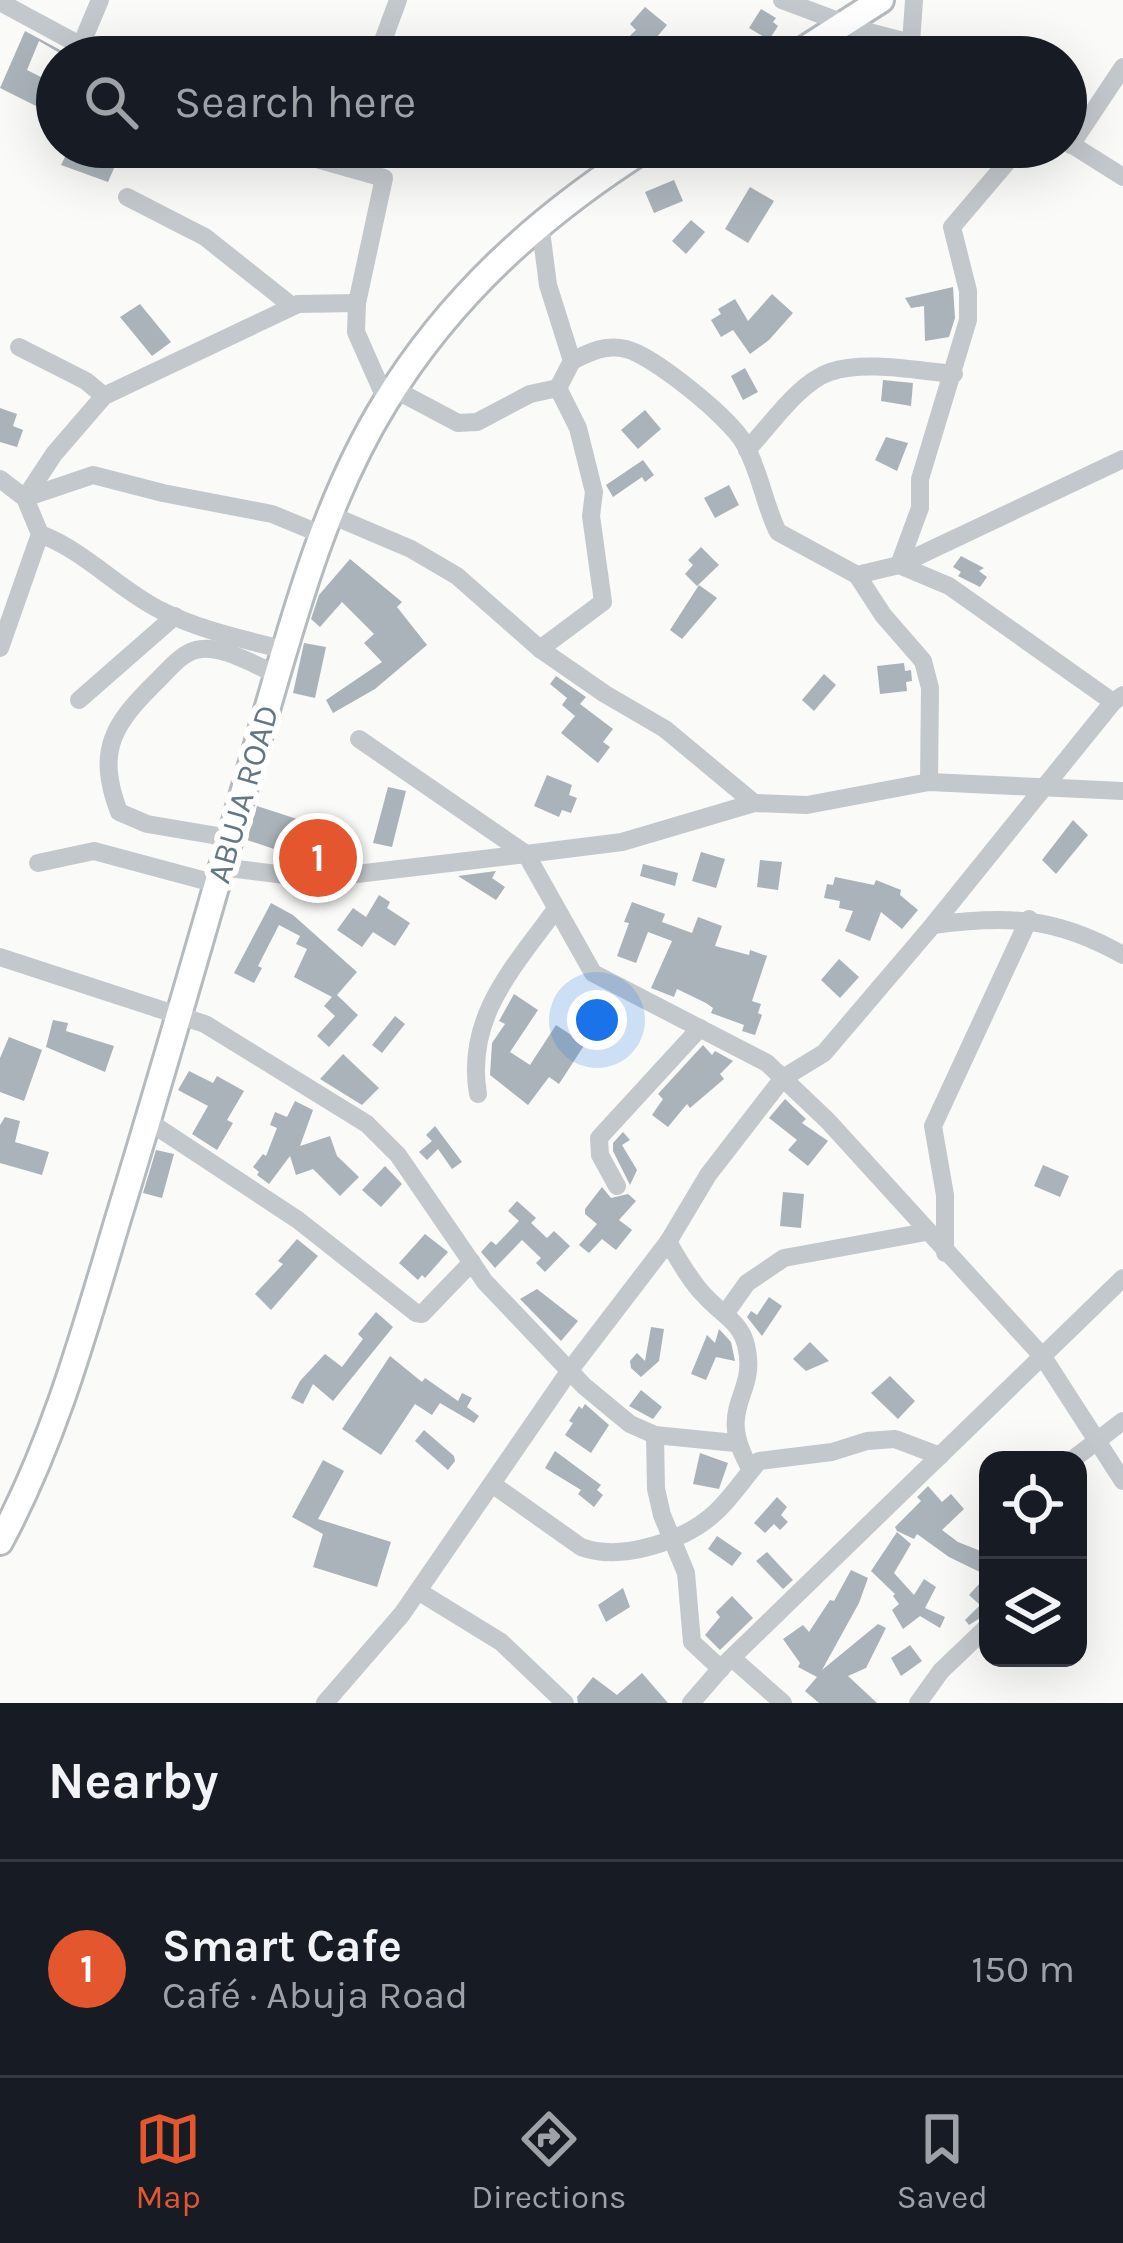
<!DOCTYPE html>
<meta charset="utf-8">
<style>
body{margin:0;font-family:Karla,sans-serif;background:#242831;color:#f1f3f6}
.controls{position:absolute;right:36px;bottom:36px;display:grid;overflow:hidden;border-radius:24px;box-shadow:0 12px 48px #0002}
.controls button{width:108px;height:108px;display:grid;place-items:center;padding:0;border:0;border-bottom:3px solid #363941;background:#171b24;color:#f1f3f6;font:60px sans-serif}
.you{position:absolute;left:597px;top:1020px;width:42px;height:42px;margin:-30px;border:9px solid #fff;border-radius:50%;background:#1a73e8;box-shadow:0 0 0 18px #1a73e833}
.badge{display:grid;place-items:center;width:78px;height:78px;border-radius:50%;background:#e4572e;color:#fff;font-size:39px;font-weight:700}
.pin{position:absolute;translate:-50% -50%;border:6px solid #fff;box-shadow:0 3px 12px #0006}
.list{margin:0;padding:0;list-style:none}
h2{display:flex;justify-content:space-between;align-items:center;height:156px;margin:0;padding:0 48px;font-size:51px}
h2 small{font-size:39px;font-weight:400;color:#9ea1a6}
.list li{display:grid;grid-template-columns:78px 1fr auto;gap:36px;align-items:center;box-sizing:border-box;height:216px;padding:0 48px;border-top:3px solid #363941}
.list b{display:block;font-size:45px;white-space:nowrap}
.list p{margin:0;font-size:39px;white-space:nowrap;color:#9ea1a6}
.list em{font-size:39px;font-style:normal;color:#9ea1a6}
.icon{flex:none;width:66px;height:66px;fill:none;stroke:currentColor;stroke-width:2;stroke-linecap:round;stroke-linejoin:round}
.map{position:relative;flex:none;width:1123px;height:1703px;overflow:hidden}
.search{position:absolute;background:#171b24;box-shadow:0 12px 48px #0002;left:36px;right:36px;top:36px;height:132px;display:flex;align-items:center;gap:30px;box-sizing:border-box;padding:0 42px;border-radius:66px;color:#9ea1a6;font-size:45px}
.sheet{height:372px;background:#171b24}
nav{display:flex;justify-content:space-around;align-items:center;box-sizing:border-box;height:168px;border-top:3px solid #363941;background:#171b24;font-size:33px;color:#9ea1a6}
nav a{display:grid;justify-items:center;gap:6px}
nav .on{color:#e4572e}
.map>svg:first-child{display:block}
</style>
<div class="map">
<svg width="1123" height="1703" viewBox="0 0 1123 1703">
<rect width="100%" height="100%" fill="#fafaf8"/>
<g fill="#aab3b9">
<polygon points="645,7 667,25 646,50 653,57 624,57 616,49 636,30 630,24"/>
<polygon points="761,9 776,18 773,22 778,26 769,40 749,28"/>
<polygon points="25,31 64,52 63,55 39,41 27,70 51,82 38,107 0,88"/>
<polygon points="70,147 88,147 118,159 108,182 61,165"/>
<polygon points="674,180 683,201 654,213 645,192"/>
<polygon points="750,187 774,201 748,243 725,229"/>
<polygon points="691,220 705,232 686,254 672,241"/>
<polygon points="953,287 955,318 949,337 925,341 924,306 911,308 905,298"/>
<polygon points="772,294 793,313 769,340 750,354 733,330 721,337 711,320 721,314 718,309 735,299 748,321"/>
<polygon points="140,304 171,342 152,356 120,317"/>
<polygon points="745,368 758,392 743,400 731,376"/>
<polygon points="883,380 913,383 911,406 881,401"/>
<polygon points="0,408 17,414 13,426 23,430 17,447 0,442"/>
<polygon points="645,410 661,429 638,449 621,430"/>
<polygon points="886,437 908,443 897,471 875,460"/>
<polygon points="643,460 654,475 645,482 642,477 613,497 606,485"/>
<polygon points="729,485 739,505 715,518 704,498"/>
<polygon points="701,547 719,565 697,586 685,574 693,565 688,560"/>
<polygon points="961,556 984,568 979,571 987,577 980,587 958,576 961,572 953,567"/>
<polygon points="350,559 402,602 397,607 427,645 375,689 333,713 326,700 382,662 364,643 374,634 342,602 320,627 311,619 319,595"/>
<polygon points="699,585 717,598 682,639 670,630"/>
<polygon points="304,643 326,647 315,698 293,693"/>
<polygon points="904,663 905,671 911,670 912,681 906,682 907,691 880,694 877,666"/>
<polygon points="824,674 836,685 814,711 802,700"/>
<polygon points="556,676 586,697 580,704 613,729 603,742 610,747 598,763 561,733 575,716 562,705 567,698 550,684"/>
<polygon points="547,775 572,785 569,795 577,798 571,813 562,810 559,817 534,806"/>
<polygon points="388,787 406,791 392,847 373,843"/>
<polygon points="257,806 297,819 292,834 344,841 342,855 288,847 286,853 247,840"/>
<polygon points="1073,820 1088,835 1056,874 1042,860"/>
<polygon points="701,852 725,859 716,888 692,881"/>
<polygon points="760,860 782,862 778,890 757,887"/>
<polygon points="643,864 678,873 675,886 640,876"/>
<polygon points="496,871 492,878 505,887 496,900 458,876"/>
<polygon points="835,877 874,885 876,880 901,890 900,895 918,910 902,929 881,912 870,941 845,931 853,911 839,908 840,901 824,898 827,884 833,885"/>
<polygon points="379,895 390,902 387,908 410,923 395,946 373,932 362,947 337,930 353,908 366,917"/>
<polygon points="632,902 665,914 662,922 692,933 698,917 722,926 715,946 749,955 750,950 767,956 752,1001 761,1004 758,1013 762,1015 755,1035 742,1031 744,1025 711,1013 713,1008 706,1003 677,989 674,997 651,988 672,941 648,932 636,963 617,956 629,923 624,922"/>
<polygon points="271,903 293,915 357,972 337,995 358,1015 329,1047 317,1036 335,1016 324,1006 332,997 294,977 307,949 296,944 300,936 279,925 258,966 262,968 254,983 234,973"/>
<polygon points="839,959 859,977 840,998 821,980"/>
<polygon points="514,994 538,1010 510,1052 530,1065 556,1025 585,1044 559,1084 549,1077 528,1105 490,1075 492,1043 505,1024 499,1021"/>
<polygon points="395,1016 405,1024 382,1053 372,1045"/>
<polygon points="53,1020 68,1023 66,1031 114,1046 105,1072 46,1047"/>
<polygon points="9,1037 42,1050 24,1101 0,1092 0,1058"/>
<polygon points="703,1045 712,1055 715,1051 733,1061 720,1074 724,1079 690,1108 687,1104 668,1127 652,1115 663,1099 658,1094"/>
<polygon points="343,1054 379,1088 362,1105 320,1079"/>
<polygon points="189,1071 213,1083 217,1076 244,1091 227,1120 233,1123 217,1150 192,1134 208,1106 178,1090"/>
<polygon points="785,1099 806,1119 802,1123 828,1141 808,1166 788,1150 797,1140 769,1118"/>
<polygon points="295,1101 313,1110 300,1146 330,1136 337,1156 359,1177 340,1196 313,1169 296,1175 290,1156 269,1184 257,1175 259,1172 253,1167 263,1154 266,1156 277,1128 270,1125 275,1112 287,1117"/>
<polygon points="5,1117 20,1121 15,1142 49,1152 42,1175 0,1163 0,1125"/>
<polygon points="435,1126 462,1162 452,1169 438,1149 427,1160 419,1152 432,1141 426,1135"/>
<polygon points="623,1132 630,1140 622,1145 637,1170 630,1185 613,1151 613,1143"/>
<polygon points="156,1150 174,1154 162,1198 143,1193"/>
<polygon points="1043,1165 1069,1176 1060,1197 1034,1186"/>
<polygon points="385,1166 402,1184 381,1207 362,1190"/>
<polygon points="602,1187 611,1198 628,1194 636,1201 619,1220 632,1230 616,1250 602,1239 589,1253 579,1245 597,1224 585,1214 585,1209"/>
<polygon points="783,1192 804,1194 801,1228 780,1226"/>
<polygon points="517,1201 536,1218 531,1223 547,1238 554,1231 570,1246 545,1272 536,1263 541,1258 522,1240 495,1268 481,1252 491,1241 496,1245 519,1221 508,1211"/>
<polygon points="425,1234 448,1252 425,1278 422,1275 418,1280 399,1263"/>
<polygon points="297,1239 318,1256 271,1310 255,1294 283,1264 278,1261"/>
<polygon points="537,1289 578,1321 561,1341 520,1299"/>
<polygon points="769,1297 782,1306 762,1336 747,1317 751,1311 757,1315"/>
<polygon points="376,1312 393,1327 333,1401 313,1384 303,1404 291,1398 300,1381 325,1354 342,1367 363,1339 358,1334"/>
<polygon points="651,1327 664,1329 659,1361 641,1377 631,1368 630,1361 637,1353 645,1361"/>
<polygon points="719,1329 731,1342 735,1361 716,1357 706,1380 691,1374 707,1335 715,1343"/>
<polygon points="810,1342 829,1361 806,1371 793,1359"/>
<polygon points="390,1356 422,1382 425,1378 458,1401 462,1393 472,1398 467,1407 479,1416 474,1423 440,1403 432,1415 415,1404 381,1455 342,1429"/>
<polygon points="890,1376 915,1401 898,1419 871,1393"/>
<polygon points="641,1390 662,1407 653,1419 629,1406"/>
<polygon points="585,1404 609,1425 591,1453 565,1435 573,1423 569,1421 579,1406 582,1409"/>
<polygon points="424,1430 454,1456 455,1461 448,1470 415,1441"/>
<polygon points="555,1451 601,1485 597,1490 603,1495 594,1507 578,1494 581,1490 545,1468"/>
<polygon points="700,1453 728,1463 719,1489 693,1484"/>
<polygon points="323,1460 344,1471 318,1519 391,1542 377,1587 313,1567 323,1534 292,1517"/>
<polygon points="928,1486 942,1502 951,1494 964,1509 942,1530 958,1542 988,1554 988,1576 949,1557 917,1534 914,1539 897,1531 895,1527 921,1501 917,1497"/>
<polygon points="777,1497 787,1507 781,1515 788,1522 780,1530 774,1524 765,1533 754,1523"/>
<polygon points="897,1532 911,1544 894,1573 914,1595 924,1579 936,1587 925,1608 945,1617 940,1628 920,1616 903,1629 892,1610 899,1604 893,1596 895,1594 871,1571"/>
<polygon points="717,1536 742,1553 732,1566 708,1549"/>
<polygon points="767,1552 793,1580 783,1589 756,1561"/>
<polygon points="851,1570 868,1578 859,1603 822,1670 878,1624 886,1628 866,1668 848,1676 877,1703 819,1703 805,1691 817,1677 798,1667 800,1663 783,1639 803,1625 809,1632 830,1600 834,1601"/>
<polygon points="979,1584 988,1586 988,1613 969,1625 965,1620 980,1605 969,1595"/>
<polygon points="623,1588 630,1607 606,1622 598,1605"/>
<polygon points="732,1596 753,1618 720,1650 705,1635 720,1617 716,1612"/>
<polygon points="910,1645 922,1661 901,1676 891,1658"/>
<polygon points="642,1673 668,1703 578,1703 577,1697 593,1677 617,1695"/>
</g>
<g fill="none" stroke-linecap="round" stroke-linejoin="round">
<defs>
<g id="major">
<polyline points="792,57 881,0"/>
<path d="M0,1542C55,1440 85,1329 118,1219C167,1060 212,901 258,741C291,628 322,505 385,403C451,295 542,214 648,147"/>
</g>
</defs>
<use href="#major" stroke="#b5babe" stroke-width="30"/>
<g stroke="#c3c8cc" stroke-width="18">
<polyline points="782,0 865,31 911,43 933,57"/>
<polyline points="0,2 102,57"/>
<polyline points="911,43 914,0"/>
<polyline points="81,45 100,0"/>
<polyline points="377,57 398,0"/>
<polyline points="1066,141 1123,177"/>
<polyline points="1071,145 1123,67"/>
<polyline points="274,147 384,178 357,303 356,332 386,400"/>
<polyline points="127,197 205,237 292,306"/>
<polyline points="540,223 548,285 572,361 558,388 578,428 594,492 591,516 603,602 540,649"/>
<polyline points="19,347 86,381 104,396"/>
<path d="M572,361C590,352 605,344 626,349C654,356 730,418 744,443C760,471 764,504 778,532L857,575L883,615L923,661L930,688L929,782"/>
<polyline points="394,389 458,423 477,422 530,394 558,388"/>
<path d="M747,450C770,426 798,383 830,372C866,360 917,371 954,374"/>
<polyline points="0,479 25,498 40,534 0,648"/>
<polyline points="25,498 54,454 104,396 298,304 357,303"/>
<polyline points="25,498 93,475 163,493 272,514 323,535"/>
<polyline points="331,515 411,549 457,576 540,649 605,694 665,729 754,803"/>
<path d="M40,534C85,551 117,588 160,610C199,630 243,639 285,650"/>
<polyline points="899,565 920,508 920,479 968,320 968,291 952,227 1020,147"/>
<polyline points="899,565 1123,459"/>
<polyline points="857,575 899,565 949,586 1113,702"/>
<polyline points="79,700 175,616"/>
<polyline points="359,739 526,854 593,973 767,1063 828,1121 1043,1357 1123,1481"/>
<path d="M230,838L147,824L119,812C95,749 114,723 159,679C169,669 182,653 196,650C220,643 256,666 278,675"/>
<polyline points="38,863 94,851 217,884"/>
<polyline points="221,867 285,875 348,875 526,854 622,842 754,803 807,805 929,782 1123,791"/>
<path d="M933,925C1008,915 1056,917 1123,955"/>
<polyline points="0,957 205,1024 367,1124 398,1155 485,1282 584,1386 630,1424 655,1435 735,1443"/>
<path d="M478,1094C465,1017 514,967 556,909"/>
<polyline points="148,1121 298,1220 416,1313 422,1314 472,1262"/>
<polyline points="617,1186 600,1155 599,1138 700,1028"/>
<path d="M668,1242C679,1260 690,1281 705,1296C721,1314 740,1321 746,1345C759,1398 713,1404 751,1470"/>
<polyline points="945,1253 945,1195 933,1126 1029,919"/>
<polyline points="725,1314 747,1283 784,1258 926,1232"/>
<polyline points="655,1435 656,1489 662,1515 686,1573 692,1642 721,1669"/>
<polyline points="1072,1460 1123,1421"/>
<path d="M492,1484L581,1547C621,1562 685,1541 716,1512C732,1497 745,1477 759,1461L832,1452L867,1441L895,1439L940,1456"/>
<polyline points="418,1591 501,1642 565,1703"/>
<polyline points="732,1658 783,1703"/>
<polyline points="325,1703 402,1614 570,1370 668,1242 708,1175 783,1078 824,1053 933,925 1113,702 1123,695"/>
<polyline points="691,1703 723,1666 1123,1278"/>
<polyline points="918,1703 941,1671 988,1626"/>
</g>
<use href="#major" stroke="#fff" stroke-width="24"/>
</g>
<g text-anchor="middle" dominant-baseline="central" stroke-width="12" stroke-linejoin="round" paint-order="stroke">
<g font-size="33" fill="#657683" stroke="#fff">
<text transform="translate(243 794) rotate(-74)">ABUJA ROAD</text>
</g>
</g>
</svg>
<div class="controls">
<button><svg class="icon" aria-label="locate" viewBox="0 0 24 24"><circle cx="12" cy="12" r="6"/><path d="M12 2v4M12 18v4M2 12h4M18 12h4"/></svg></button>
<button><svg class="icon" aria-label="layers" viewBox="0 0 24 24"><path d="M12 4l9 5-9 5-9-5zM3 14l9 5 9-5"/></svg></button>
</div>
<div class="you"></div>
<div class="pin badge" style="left:318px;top:858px">1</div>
<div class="search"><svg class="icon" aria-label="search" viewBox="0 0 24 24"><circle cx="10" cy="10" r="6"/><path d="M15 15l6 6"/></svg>Search here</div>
</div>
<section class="sheet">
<h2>Nearby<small></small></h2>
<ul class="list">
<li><span class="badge">1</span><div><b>Smart Cafe</b><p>Café · Abuja Road</p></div><em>150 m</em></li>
</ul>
</section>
<nav>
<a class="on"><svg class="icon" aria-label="map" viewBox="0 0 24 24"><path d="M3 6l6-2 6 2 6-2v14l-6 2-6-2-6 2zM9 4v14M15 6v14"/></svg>Map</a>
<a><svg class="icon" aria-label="directions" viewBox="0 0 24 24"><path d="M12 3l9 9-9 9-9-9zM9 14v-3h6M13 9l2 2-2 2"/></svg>Directions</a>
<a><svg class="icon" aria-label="saved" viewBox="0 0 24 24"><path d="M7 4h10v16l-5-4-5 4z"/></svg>Saved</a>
</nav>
